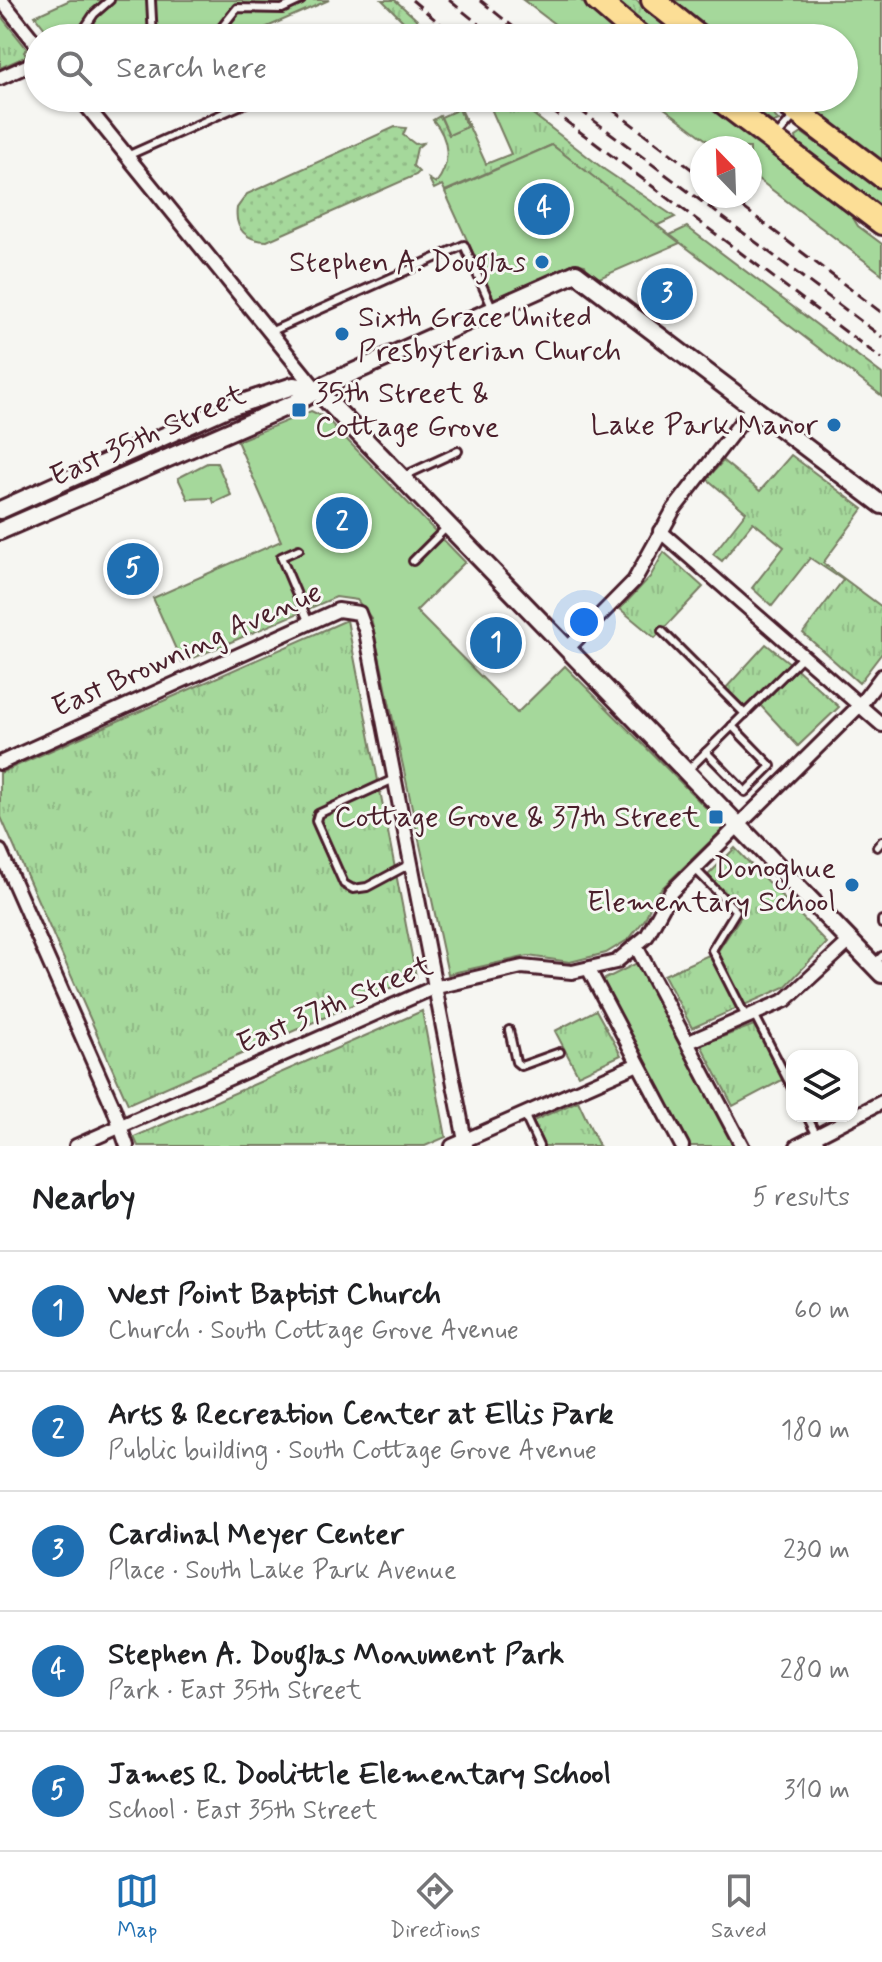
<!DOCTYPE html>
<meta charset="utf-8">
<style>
body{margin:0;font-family:Mynerve,sans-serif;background:#f2f2f2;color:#202124}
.controls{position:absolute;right:24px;bottom:24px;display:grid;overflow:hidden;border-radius:16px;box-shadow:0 2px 6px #0004}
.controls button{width:72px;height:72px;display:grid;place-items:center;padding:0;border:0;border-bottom:2px solid #e0e0e0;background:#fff;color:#202124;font:40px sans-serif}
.compass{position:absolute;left:690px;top:136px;width:72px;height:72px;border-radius:50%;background:#fff;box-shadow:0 2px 6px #0004;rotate:337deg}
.you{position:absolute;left:584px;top:622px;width:28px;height:28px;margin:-20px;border:6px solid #fff;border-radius:50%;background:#1a73e8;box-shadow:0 0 0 12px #1a73e833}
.badge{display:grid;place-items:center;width:52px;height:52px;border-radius:50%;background:#1f6fb2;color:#fff;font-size:26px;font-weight:700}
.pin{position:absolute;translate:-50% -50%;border:4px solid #fff;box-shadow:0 2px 8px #0006}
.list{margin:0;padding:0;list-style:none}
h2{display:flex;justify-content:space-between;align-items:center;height:104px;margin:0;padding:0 32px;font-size:34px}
h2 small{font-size:26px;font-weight:400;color:#757577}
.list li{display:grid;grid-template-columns:52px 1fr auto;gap:24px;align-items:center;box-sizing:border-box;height:120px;padding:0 32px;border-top:2px solid #e0e0e0}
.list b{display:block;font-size:30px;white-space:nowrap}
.list p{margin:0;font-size:26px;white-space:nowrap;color:#757577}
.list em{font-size:26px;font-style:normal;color:#757577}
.icon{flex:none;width:44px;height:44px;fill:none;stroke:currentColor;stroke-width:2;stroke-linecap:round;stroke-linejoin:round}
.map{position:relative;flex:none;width:882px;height:1146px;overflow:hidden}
.search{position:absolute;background:#fff;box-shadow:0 2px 6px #0004;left:24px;right:24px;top:24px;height:88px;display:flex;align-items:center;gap:20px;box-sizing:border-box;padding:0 28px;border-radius:44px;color:#757577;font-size:30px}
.sheet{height:704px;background:#fff}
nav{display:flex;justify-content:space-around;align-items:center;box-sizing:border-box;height:112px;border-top:2px solid #e0e0e0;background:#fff;font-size:22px;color:#757577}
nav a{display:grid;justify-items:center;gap:4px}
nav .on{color:#1f6fb2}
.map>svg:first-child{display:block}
</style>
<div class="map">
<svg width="882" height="1146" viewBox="0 0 882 1146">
<defs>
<pattern id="grass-tufts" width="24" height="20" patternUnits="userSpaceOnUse" patternTransform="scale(2)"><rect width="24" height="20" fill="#a5d89b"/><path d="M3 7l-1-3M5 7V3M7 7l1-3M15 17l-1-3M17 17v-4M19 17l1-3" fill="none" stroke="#90b986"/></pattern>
<pattern id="garden-dots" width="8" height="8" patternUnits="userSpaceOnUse" patternTransform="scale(2)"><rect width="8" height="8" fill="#a5d89b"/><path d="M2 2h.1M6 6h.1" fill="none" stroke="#90b986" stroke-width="1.8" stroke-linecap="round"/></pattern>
</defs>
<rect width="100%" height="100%" fill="#f6f6f2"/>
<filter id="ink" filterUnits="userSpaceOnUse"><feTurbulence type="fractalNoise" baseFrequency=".0125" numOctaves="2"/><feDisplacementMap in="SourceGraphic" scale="16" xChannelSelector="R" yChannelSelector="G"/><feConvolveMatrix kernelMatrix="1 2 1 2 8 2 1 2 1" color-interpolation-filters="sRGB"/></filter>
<g filter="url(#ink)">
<g fill="url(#grass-tufts)" stroke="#787c63" stroke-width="2">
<polygon points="382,0 395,0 437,38 420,38"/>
<polygon points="613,0 636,0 681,38 657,38"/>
<polygon points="0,15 27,49 24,52 27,56 0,68"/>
<path d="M494,98H512L605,170L675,217L656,226L552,145L445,191L442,185L434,189L429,179L436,183C452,163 449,138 433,120L440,116L449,135L467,127L461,109L486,164L511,154L489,104L496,101Z"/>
<polygon points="736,98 758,98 779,121 774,123"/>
<polygon points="802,133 882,190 882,209 797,142 796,137"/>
<polygon points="687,227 882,374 882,396 670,235"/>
<polygon points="791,455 863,509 823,563 882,607 882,653 859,683 803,633 843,580 810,558 772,606 752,588 784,547 753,522 722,561 713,554 746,512 707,479 723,461 760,491"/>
<polygon points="664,552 703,587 655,638 620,609 650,577"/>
<polygon points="347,620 416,977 128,1104 0,815 0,773"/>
<polygon points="766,644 791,664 745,708 725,689"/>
<polygon points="797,669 839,707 798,746 760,705"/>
<polygon points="735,848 827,943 785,987 692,1028 664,975 718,951 743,913 708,875"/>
<polygon points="596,1010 621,1055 578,1075 555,1031"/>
<polygon points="422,1011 446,1137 425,1146 138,1146 134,1137"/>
<polygon points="754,1025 784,1079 733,1106 701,1045"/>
<polygon points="578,1101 599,1146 544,1146 533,1121"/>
</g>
<g fill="#a5d89b" stroke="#787c63" stroke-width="2">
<polygon points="70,0 329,0 242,38 52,38 35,16"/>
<polygon points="523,0 580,0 623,38 573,38"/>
<polygon points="670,0 882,0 882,163 796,98 844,98 844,38 717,38"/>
<polygon points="651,98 698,98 850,213 858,226 882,244 882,274 750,173 750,148 717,148"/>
<polygon points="459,109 467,127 449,135 441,117"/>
<polygon points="552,145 680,243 590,282 585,265 574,263 494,299 445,192"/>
<polygon points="311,411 326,418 465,562 416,611 517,713 565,666 725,827 656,894 645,919 629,939 606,953 570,962 528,956 448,974 371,618 357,600 336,597 182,663 153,598 281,541 237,441"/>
<polygon points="207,463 217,463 231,495 214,503 212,498 188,499 178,478"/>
<polygon points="639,962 735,1146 688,1146 601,981"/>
</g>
<path fill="url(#garden-dots)" stroke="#787c63" stroke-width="2" d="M395,127L406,128L403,135L415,144L423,143L417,148L413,166L419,172L416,175L267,241C247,241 234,229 237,208L247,194Z"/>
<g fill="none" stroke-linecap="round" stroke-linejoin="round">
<defs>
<g id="lane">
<polyline points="151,0 153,38"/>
<polyline points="78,38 94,14 110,0"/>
<polyline points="205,38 218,32 237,8 282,9 301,0"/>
<polyline points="776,137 795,115"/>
<polyline points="127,156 257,98"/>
<polyline points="270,332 464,245 492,307"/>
<polyline points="402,477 458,451"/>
<polyline points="299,549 281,557 309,623"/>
<polyline points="413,561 446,528"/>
<polyline points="662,631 745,714"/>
<polyline points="706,752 745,792 771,766 732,726"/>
<polyline points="687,771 804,655"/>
<polyline points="394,779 318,814 316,821 344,884 353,889 367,887 410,864"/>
<polyline points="877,847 882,841"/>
<polyline points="695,869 736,911 712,950 746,1017"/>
<polyline points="882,920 882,924"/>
<polyline points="873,965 882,956"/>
<polyline points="754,1014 792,1088"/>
<polyline points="509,1030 516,1062 521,1066 560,1052"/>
<polyline points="524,1114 539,1146"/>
<polyline points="807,1116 822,1146"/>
</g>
<g id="street">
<polyline points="1,0 38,46"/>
<polyline points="0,78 38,61"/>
<polyline points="80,98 316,389"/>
<polyline points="660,531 882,725"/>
<polyline points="568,648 634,581 674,509 752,408"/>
<polyline points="0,763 338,610 359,613 366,632 466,1146"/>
<polyline points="0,851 114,1109 127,1146"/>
<polyline points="637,948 742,1146"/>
<polyline points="589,970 682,1146"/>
<polyline points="689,1042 786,1000 850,941"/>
<polyline points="76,1146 433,988 522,967 572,972 616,962 647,936 671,892 860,705 882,676"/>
<polyline points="452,1146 638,1064"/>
<polyline points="797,1146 882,1102"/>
</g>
<g id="secondary">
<polyline points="316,389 882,974"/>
<polyline points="0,510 227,408 293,386 316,389"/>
<polyline points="0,531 295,403 327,384 576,273 882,505"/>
</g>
<g id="highway">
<polyline points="597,0 641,38"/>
<polyline points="653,0 700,38"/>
<polyline points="718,98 882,223"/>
<polyline points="779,98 882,176"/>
</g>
</defs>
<use href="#lane" stroke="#4a1f2b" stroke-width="12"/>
<use href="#street" stroke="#4a1f2b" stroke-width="18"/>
<use href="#secondary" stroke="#4a1f2b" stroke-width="22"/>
<use href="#highway" stroke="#4a1f2b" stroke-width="28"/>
<use href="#lane" stroke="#f6f6f2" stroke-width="6"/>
<use href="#street" stroke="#f6f6f2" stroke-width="12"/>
<use href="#secondary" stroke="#f6f6f2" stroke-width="16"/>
<use href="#highway" stroke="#fcde96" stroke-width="22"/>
<g stroke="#4a1f2b" stroke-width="3" stroke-dasharray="12 6" stroke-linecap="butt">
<polyline points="412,0 457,38"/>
<polyline points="449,0 496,38"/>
<polyline points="480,0 527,38"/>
<polyline points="535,98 882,359"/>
<polyline points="564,98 882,337"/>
<polyline points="597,98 702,177"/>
<polyline points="728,196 882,313"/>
</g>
</g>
</g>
<g fill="#1f6fb2" stroke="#f6f6f2" stroke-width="3">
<circle cx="542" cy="262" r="8"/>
<circle cx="342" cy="334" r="8"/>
<rect x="291" y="402" width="16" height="16" rx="4"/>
<circle cx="834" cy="425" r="8"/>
<rect x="708" y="809" width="16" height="16" rx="4"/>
<circle cx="852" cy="885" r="8"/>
</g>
<g text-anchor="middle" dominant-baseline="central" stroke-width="6" stroke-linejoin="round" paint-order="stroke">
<g font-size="30" fill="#4a1f2b" stroke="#f6f6f2" text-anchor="end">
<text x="526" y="262">Stephen A. Douglas</text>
<text x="358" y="317" text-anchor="start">Sixth Grace United<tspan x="358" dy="34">Presbyterian Church</tspan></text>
<text x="315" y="393" text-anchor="start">35th Street &amp;<tspan x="315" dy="34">Cottage Grove</tspan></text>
<text x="818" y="425">Lake Park Manor</text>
<text x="700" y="817">Cottage Grove &amp; 37th Street</text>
<text x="836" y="868">Donoghue<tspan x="836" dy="34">Elementary School</tspan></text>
</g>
<g font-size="30" fill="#4a1f2b" stroke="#f6f6f2">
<text transform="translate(148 436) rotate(-24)">East 35th Street</text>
<text transform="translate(187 650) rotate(-24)">East Browning Avenue</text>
<text transform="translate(335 1005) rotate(-23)">East 37th Street</text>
</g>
</g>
</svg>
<div class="controls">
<button><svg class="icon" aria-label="layers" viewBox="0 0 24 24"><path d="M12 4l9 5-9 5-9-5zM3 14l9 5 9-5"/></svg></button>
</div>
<svg class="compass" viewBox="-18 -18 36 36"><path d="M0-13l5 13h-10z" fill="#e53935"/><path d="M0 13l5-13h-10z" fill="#757577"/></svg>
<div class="you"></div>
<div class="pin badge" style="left:496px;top:643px">1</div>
<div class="pin badge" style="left:342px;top:523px">2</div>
<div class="pin badge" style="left:667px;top:294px">3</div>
<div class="pin badge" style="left:544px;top:209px">4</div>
<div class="pin badge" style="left:133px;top:569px">5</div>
<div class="search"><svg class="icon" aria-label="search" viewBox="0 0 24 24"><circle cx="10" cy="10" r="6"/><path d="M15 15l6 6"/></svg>Search here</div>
</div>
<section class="sheet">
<h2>Nearby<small>5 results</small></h2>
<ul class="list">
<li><span class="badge">1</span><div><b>West Point Baptist Church</b><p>Church · South Cottage Grove Avenue</p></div><em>60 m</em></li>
<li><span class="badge">2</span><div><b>Arts &amp; Recreation Center at Ellis Park</b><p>Public building · South Cottage Grove Avenue</p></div><em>180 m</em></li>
<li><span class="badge">3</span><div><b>Cardinal Meyer Center</b><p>Place · South Lake Park Avenue</p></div><em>230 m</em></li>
<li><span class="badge">4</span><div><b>Stephen A. Douglas Monument Park</b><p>Park · East 35th Street</p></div><em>280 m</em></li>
<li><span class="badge">5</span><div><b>James R. Doolittle Elementary School</b><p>School · East 35th Street</p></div><em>310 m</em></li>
</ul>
</section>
<nav>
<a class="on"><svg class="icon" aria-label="map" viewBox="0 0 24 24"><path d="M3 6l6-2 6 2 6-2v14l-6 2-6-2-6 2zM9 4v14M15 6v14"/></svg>Map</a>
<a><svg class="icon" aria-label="directions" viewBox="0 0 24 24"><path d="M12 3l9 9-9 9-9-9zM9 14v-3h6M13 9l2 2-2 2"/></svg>Directions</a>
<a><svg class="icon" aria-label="saved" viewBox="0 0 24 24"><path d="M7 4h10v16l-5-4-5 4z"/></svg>Saved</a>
</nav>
